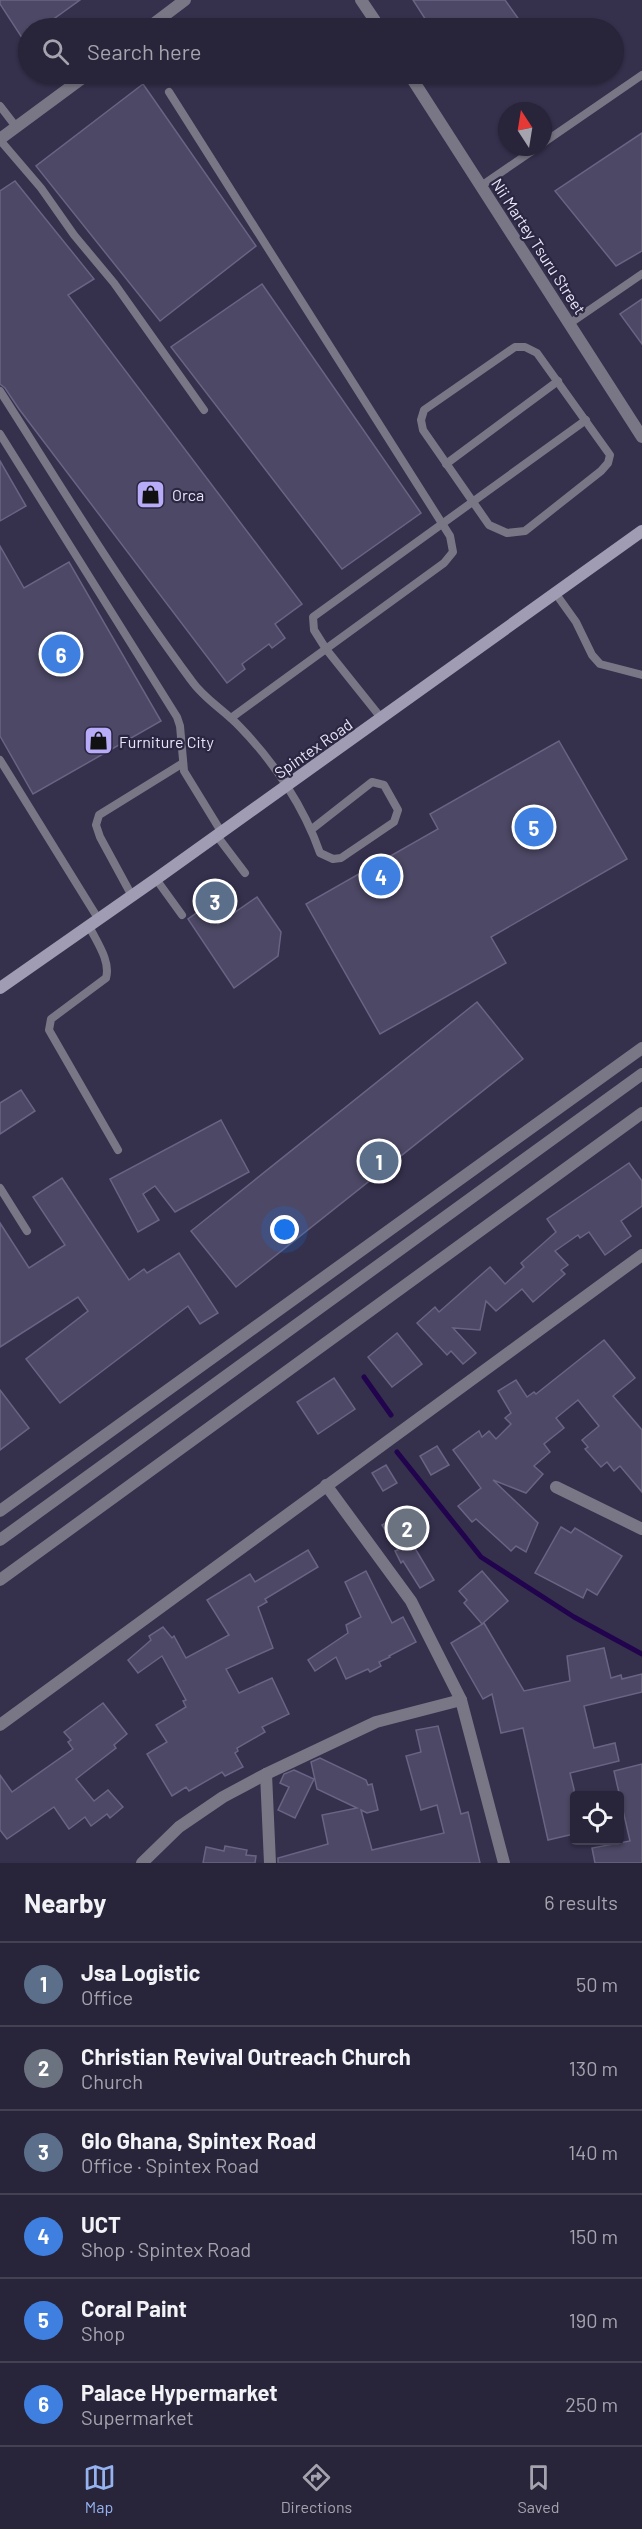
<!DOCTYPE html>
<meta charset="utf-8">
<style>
body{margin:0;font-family:Barlow,sans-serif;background:#343044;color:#f1f3f6}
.controls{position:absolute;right:18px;bottom:18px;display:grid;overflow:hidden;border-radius:6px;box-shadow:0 2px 4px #0004}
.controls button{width:54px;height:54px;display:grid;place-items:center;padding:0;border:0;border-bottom:2px solid #444153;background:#282439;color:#f1f3f6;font:30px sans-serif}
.compass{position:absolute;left:498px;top:102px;width:54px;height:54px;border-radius:50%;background:#282439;box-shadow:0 2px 4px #0004;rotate:348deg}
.you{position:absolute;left:285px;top:1230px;width:21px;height:21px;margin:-15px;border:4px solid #fff;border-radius:50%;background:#1a73e8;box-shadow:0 0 0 9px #1a73e833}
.badge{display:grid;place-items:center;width:39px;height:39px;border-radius:50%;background:#95b2f1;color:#fff;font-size:20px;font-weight:700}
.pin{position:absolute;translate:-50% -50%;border:3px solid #fff;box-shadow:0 2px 6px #0006}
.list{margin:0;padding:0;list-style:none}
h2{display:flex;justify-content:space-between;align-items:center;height:78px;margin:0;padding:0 24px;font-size:26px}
h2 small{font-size:20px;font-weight:400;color:#a5a4ae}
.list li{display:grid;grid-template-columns:39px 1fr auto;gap:18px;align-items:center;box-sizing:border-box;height:84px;padding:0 24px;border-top:2px solid #444153}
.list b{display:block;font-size:22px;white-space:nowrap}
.list p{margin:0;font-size:20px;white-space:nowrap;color:#a5a4ae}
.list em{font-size:20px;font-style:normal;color:#a5a4ae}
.icon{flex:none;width:33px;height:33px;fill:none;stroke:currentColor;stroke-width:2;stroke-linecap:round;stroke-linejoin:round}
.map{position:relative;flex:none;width:642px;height:1863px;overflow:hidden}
.search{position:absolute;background:#282439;box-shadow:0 2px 4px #0004;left:18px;right:18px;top:18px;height:66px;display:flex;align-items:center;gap:15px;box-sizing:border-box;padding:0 21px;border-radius:33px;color:#a5a4ae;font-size:22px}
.sheet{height:582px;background:#282439}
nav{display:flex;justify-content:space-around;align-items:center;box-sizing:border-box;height:84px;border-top:2px solid #444153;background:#282439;font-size:16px;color:#a5a4ae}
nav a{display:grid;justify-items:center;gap:3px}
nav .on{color:#95b2f1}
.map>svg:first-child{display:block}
</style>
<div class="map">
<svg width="642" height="1863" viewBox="0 0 642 1863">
<rect width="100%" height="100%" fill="#35304c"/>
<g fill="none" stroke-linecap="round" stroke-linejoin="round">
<g stroke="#21034e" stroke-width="5">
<polyline points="364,1377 391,1415"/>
<polyline points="397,1452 481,1557 574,1617 642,1654"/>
</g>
</g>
<g fill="#4c4865" stroke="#696483" stroke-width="1.5">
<polygon points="0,0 80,0 41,28 28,28 28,47 0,4"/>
<polygon points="413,0 505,0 525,28 431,28"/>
<polygon points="143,84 256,246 160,321 36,166"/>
<polygon points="642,133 642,251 616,266 555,191"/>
<polygon points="15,181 94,279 68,295 302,604 275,624 285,638 272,648 269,644 242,664 245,669 227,683 19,409 5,388 0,384 0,191"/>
<polygon points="262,284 421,513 342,569 171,347"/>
<polygon points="642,299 642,344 620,314"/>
<polygon points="0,461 26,506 0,521"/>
<polygon points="0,546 24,588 69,562 161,721 33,794 0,736"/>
<polygon points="559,741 627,859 491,937 506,963 380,1034 306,904 438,829 430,814"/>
<polygon points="257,897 281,932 278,956 234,988 188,919 205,907 218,924"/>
<polygon points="477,1002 523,1059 236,1287 191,1231"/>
<polygon points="21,1090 35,1111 0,1134 0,1103"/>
<polygon points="221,1120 249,1172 175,1212 155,1186 143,1194 159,1220 138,1232 110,1179"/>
<polygon points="629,1163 642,1181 642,1206 621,1221 631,1236 605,1255 589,1232 580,1238 578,1235 555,1251 568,1265 561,1270 565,1274 533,1302 522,1289 496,1311 486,1301 480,1330 453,1328 476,1353 463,1364 451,1351 447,1355 417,1323 435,1307 439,1312 490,1267 505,1284 524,1267 521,1263 556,1232 547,1219"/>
<polygon points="62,1178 129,1280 144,1269 147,1273 179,1253 218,1313 200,1324 188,1306 60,1403 26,1359 88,1311 78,1297 0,1347 0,1223 29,1268 65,1245 33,1197"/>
<polygon points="397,1333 422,1364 392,1387 368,1357"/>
<polygon points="604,1340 635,1378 613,1396 642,1430 642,1492 620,1466 614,1471 607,1462 601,1467 585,1449 588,1447 582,1440 599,1426 578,1400 556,1418 564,1428 544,1444 550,1452 534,1466 543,1474 526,1493 493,1480 538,1523 526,1552 516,1546 511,1551 476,1519 472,1522 458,1506 481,1488 453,1450 479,1431 482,1437 489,1431 496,1439 511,1424 505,1418 511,1413 498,1391 516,1380 527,1397 534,1392 536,1394"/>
<polygon points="334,1378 355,1409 318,1434 297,1402"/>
<polygon points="0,1390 29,1428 0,1450"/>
<polygon points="437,1446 449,1465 431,1475 420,1456"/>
<polygon points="386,1465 397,1483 383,1491 372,1473"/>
<polygon points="409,1509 423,1532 410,1540 434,1580 420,1588 403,1561 401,1563 395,1551 398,1550 382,1525"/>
<polygon points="561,1527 571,1533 575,1528 622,1556 597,1595 587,1589 583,1598 535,1573"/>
<polygon points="308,1550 318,1567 265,1599 267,1602 258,1607 273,1648 226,1669 239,1693 272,1678 289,1714 262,1727 265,1732 237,1748 238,1751 235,1753 243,1767 225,1776 222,1772 189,1791 186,1787 172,1796 147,1754 167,1742 156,1725 186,1707 183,1701 186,1700 162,1656 138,1673 128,1660 151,1640 149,1636 163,1627 172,1638 174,1636 186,1658 229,1635 207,1600 250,1574 255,1582"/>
<polygon points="366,1571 392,1623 403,1617 416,1642 389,1656 390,1657 379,1662 381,1666 370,1672 368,1669 346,1679 336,1657 315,1671 308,1660 348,1633 346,1625 361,1617 345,1582"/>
<polygon points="482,1571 508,1601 482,1624 464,1603 467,1600 459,1591"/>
<polygon points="484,1623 524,1691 570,1681 567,1656 604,1648 611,1678 621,1675 622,1679 642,1674 642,1692 584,1706 594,1748 615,1743 619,1761 570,1773 574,1789 574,1834 548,1840 523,1728 501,1733 492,1694 483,1699 451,1643"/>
<polygon points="103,1703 127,1734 114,1745 116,1748 76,1779 94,1801 108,1790 123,1807 110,1818 107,1814 91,1826 85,1817 69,1829 54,1807 7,1839 0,1830 0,1775 12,1792 73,1749 68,1742 71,1740 64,1732"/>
<polygon points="438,1726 461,1814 468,1812 480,1863 278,1863 278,1858 328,1844 322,1815 357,1808 317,1789 311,1762 320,1758 366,1780 368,1785 372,1784 378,1810 367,1813 361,1810 372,1850 444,1833 437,1805 421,1810 406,1756 421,1752 416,1730"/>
<polygon points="642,1764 642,1863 595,1863 592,1848 630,1841 614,1771"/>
<polygon points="294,1770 314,1779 295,1818 278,1810 289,1787 280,1783 284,1774"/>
<polygon points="225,1846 247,1850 246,1855 256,1856 255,1863 203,1863 206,1847 224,1851"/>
</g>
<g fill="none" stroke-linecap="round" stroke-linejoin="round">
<g stroke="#797785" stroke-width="8">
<polyline points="169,92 450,536 453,552 444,563 231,718"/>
<polyline points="0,106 17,128"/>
<polyline points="0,140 41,188 74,235 114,283 204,410"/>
<polyline points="543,143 642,75"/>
<polyline points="481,186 538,147"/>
<polyline points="569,324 642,274"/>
<polygon points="515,347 525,347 537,353 610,455 608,463 601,471 525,531 507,533 489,525 423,430 421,420 424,410"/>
<path d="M0,391C62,488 122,587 191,680C204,699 224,710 240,727C274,762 304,807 320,853L333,859L341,858L394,822L398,810L384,785L372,782L312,829"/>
<polyline points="0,434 177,717 180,726 184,771 222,833"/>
<polyline points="446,464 558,381"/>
<polyline points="556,594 576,622 592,655 600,664 642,675"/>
<polyline points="382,719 326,649 314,630 313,617 586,420"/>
<polyline points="0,760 99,920"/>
<polyline points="217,836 245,873"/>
<polyline points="156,879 182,915"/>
<polyline points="132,896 100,837 96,825 99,815 183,763"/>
<path d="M89,926C96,941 111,961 106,978L51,1019L49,1030L118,1150"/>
<polyline points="0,1188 27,1231"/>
</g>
<g stroke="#797785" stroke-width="12">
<polyline points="361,0 380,28"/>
<polyline points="148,28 185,0"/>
<polyline points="409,74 642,437"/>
<polyline points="0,139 88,74"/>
<polyline points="326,1485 411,1601 461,1700 504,1863"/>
<polyline points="556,1487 642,1529"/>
<polyline points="0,1511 642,1048"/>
<polyline points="0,1540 642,1074"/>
<polyline points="0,1580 642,1113"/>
<polyline points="0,1725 642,1255"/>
<polyline points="266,1774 270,1863"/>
<polyline points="142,1863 179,1827 223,1797 266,1774 376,1722 461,1700"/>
</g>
<polyline stroke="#9f9cb3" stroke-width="12" points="0,988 156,879 642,531"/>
</g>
<defs>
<symbol id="shop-square" viewBox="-11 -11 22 22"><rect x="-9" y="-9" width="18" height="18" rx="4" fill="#b8abf7" stroke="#2b2641"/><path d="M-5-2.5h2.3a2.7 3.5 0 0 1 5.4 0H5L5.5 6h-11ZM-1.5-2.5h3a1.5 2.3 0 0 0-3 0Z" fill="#111"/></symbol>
</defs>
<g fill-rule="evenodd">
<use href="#shop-square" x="134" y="478" width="33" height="33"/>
<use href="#shop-square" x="82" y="724" width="33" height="33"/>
</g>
<g text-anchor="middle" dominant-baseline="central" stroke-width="4.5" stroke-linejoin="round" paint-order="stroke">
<g font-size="16" fill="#e7e5f7" stroke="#2b2641">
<text transform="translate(539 246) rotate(57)">Nii Martey Tsuru Street</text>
<text transform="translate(313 748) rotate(-35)">Spintex Road</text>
</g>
<g font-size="16" fill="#e7e5f7" stroke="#2b2641" text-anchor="start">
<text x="172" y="494">Orca</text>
<text x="119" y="741">Furniture City</text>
</g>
</g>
</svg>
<div class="controls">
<button><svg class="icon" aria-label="locate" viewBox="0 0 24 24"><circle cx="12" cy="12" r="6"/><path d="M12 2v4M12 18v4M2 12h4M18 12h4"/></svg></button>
</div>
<svg class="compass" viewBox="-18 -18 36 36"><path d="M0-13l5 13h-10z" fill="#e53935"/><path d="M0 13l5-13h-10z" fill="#a5a4ae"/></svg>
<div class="you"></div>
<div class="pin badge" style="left:379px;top:1161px;background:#5c6f8a">1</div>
<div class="pin badge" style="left:407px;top:1528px;background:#6b7280">2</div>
<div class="pin badge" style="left:215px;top:901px;background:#5c6f8a">3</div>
<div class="pin badge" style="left:381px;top:876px;background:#3f7fe0">4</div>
<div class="pin badge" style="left:534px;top:827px;background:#3f7fe0">5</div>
<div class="pin badge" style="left:61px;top:654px;background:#3f7fe0">6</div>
<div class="search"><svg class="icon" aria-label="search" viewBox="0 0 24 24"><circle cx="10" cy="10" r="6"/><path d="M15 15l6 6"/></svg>Search here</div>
</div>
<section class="sheet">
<h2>Nearby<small>6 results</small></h2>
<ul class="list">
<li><span class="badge" style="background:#5c6f8a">1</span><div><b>Jsa Logistic</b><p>Office</p></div><em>50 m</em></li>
<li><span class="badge" style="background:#6b7280">2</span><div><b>Christian Revival Outreach Church</b><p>Church</p></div><em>130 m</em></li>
<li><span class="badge" style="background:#5c6f8a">3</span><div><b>Glo Ghana, Spintex Road</b><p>Office · Spintex Road</p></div><em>140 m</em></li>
<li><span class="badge" style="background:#3f7fe0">4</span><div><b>UCT</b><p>Shop · Spintex Road</p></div><em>150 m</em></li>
<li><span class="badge" style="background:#3f7fe0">5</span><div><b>Coral Paint</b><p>Shop</p></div><em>190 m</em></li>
<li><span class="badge" style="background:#3f7fe0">6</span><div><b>Palace Hypermarket</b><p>Supermarket</p></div><em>250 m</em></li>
</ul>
</section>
<nav>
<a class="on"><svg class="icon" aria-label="map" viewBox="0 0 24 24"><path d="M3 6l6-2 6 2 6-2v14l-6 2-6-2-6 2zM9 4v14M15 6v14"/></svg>Map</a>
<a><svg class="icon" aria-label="directions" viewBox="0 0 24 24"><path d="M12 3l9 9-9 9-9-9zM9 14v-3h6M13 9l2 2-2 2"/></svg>Directions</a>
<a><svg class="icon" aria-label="saved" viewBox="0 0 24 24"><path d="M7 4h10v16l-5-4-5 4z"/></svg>Saved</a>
</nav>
